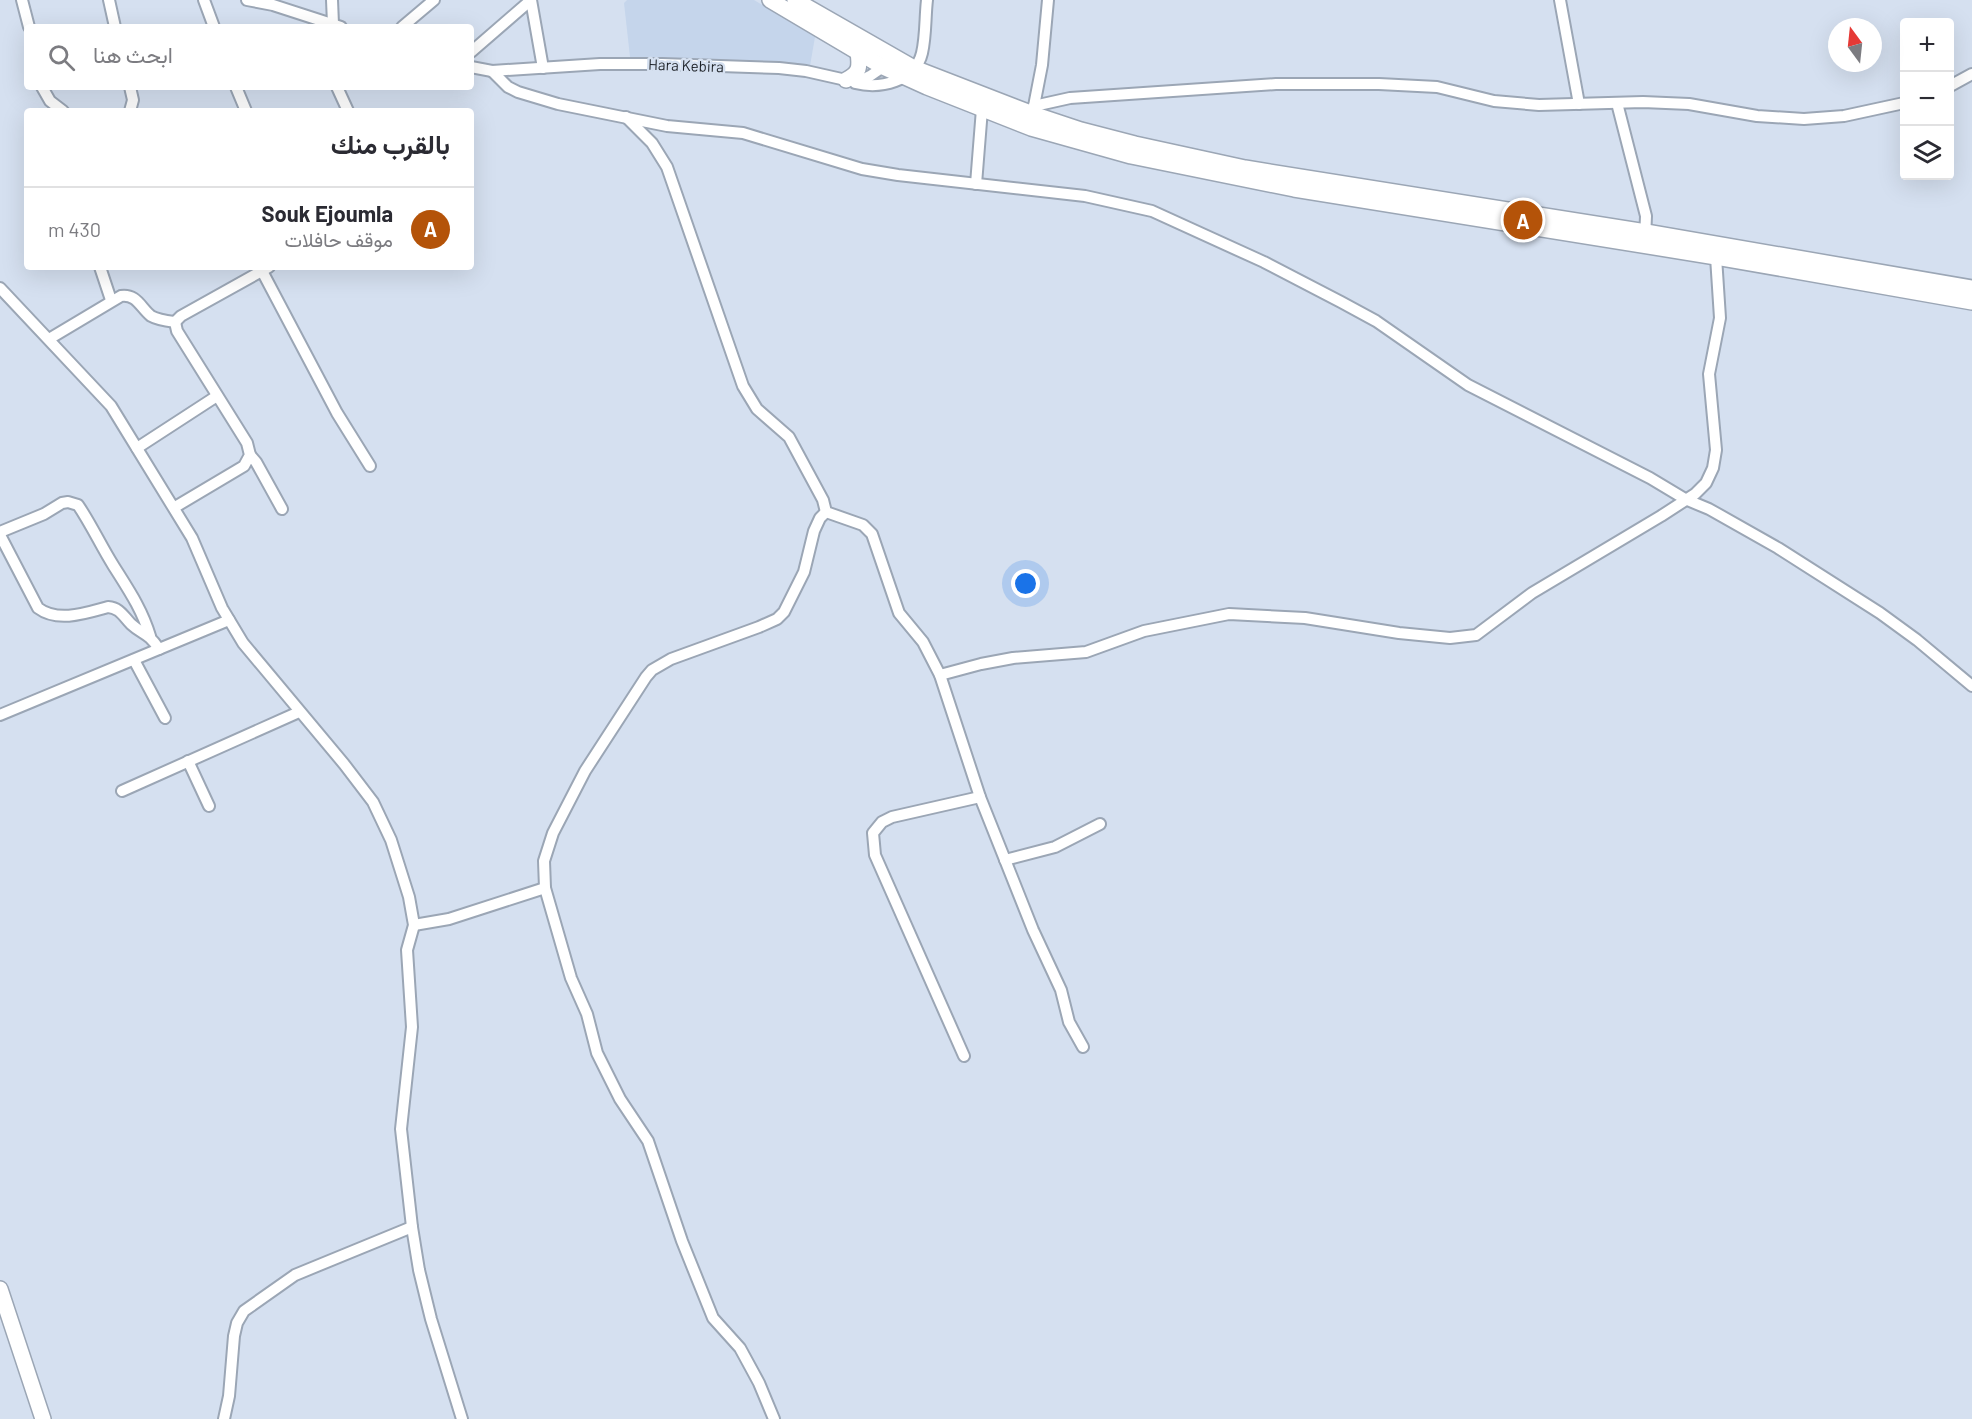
<!DOCTYPE html>
<html lang="ar">
<meta charset="utf-8">
<style>
body{margin:0;font-family:Barlow,Vazirmatn,sans-serif;background:#f2f2f3;color:#2b2b33;direction:rtl}
.controls{position:absolute;right:18px;top:18px;display:grid;overflow:hidden;border-radius:6px;box-shadow:0 6px 24px #0002}
.controls button{width:54px;height:54px;display:grid;place-items:center;padding:0;border:0;border-bottom:2px solid #e1e1e2;background:#fff;color:#2b2b33;font:30px sans-serif}
.compass{position:absolute;left:1828px;top:18px;width:54px;height:54px;border-radius:50%;background:#fff;box-shadow:0 6px 24px #0002;rotate:345deg}
.you{position:absolute;left:1026px;top:584px;width:21px;height:21px;margin:-15px;border:4px solid #fff;border-radius:50%;background:#1a73e8;box-shadow:0 0 0 9px #1a73e833}
.badge{display:grid;place-items:center;width:39px;height:39px;border-radius:50%;background:#b45309;color:#fff;font-size:20px;font-weight:700}
.pin{position:absolute;translate:-50% -50%;border:3px solid #fff;box-shadow:0 2px 6px #0006}
.list{margin:0;padding:0;list-style:none}
h2{display:flex;justify-content:space-between;align-items:center;height:78px;margin:0;padding:0 24px;font-size:26px}
h2 small{font-size:20px;font-weight:400;color:#7c7c81}
.list li{display:grid;grid-template-columns:39px 1fr auto;gap:18px;align-items:center;box-sizing:border-box;height:84px;padding:0 24px;border-top:2px solid #e1e1e2}
.list b{display:block;font-size:22px;white-space:nowrap}
.list p{margin:0;font-size:20px;white-space:nowrap;color:#7c7c81}
.list em{font-size:20px;font-style:normal;color:#7c7c81}
.icon{flex:none;width:33px;height:33px;fill:none;stroke:currentColor;stroke-width:2;stroke-linecap:round;stroke-linejoin:round}
.map{position:relative;flex:none;width:1972px;height:1419px;overflow:hidden;direction:ltr}
.search{position:absolute;background:#fff;box-shadow:0 6px 24px #0002;left:24px;top:24px;width:450px;height:66px;display:flex;align-items:center;gap:15px;box-sizing:border-box;padding:0 21px;border-radius:6px;color:#7c7c81;font-size:22px}
.panel{position:absolute;background:#fff;box-shadow:0 6px 24px #0002;left:24px;top:108px;width:450px;height:162px;border-radius:6px;direction:rtl}
.map>svg:first-child{display:block}
</style>
<div class="map">
<svg width="1972" height="1419" viewBox="0 0 1972 1419">
<rect width="100%" height="100%" fill="#d5e0f0"/>
<polygon fill="#c5d5eb" points="627,0 754,0 815,37 810,66 630,57 624,3"/>
<g fill="none" stroke-linecap="round" stroke-linejoin="round">
<defs>
<g id="street">
<polyline points="22,0 29,27"/>
<polyline points="109,0 115,27"/>
<polyline points="204,0 214,27"/>
<polyline points="247,0 273,5 341,27"/>
<polyline points="332,0 333,24"/>
<polyline points="531,0 543,68"/>
<polyline points="1560,0 1579,104"/>
<polyline points="402,27 434,0"/>
<polyline points="471,52 531,0"/>
<polyline points="471,67 492,71 600,64 662,64 779,68 806,71 846,80 862,80 870,76 883,67 885,63"/>
<polyline points="492,71 508,87 518,92 558,104 667,126 743,133 862,169 898,175 1085,196 1152,211 1264,262 1341,302 1376,321 1468,385 1650,478 1685,499 1709,509 1778,548 1880,613 1917,640 1972,686"/>
<path d="M855,83C880,89 915,82 922,53C926,36 925,17 927,0"/>
<polyline points="1950,86 1972,74"/>
<polyline points="42,87 50,101 63,111"/>
<polyline points="236,87 246,111"/>
<polyline points="337,87 348,111"/>
<polyline points="1617,103 1646,216 1645,239"/>
<polyline points="1034,106 1042,65 1048,0"/>
<polyline points="130,111 133,100 130,87"/>
<polyline points="626,117 652,143 667,167 743,386 757,409 789,437 823,500 826,512 863,525 872,534 899,613 923,642 940,675 980,797 1033,930 1061,990 1069,1022 1083,1047"/>
<polyline points="1032,120 1034,106 1070,98 1276,84 1379,84 1437,87 1494,101 1539,105 1643,102 1689,104 1757,116 1804,119 1844,116 1904,103"/>
<polyline points="976,184 982,109"/>
<polyline points="100,267 111,300"/>
<polyline points="262,271 337,413 370,466"/>
<polyline points="0,288 111,406 192,538 222,608 243,643 344,764 373,802 391,840 409,897 414,925 407,950 412,1027 401,1129 412,1227 419,1270 431,1319 462,1419"/>
<polyline points="175,322 177,331 247,443 250,455 244,466 175,507"/>
<polyline points="175,322 181,316 269,267"/>
<path d="M49,339L121,296C137,294 140,307 151,316C158,320 167,321 175,322"/>
<polyline points="137,448 217,396"/>
<polyline points="250,455 256,462 282,509"/>
<path d="M0,532L44,514L62,503L68,502L78,505C91,524 101,546 113,565C128,589 142,609 150,636"/>
<path d="M0,535L38,608C58,623 86,613 108,607C120,608 123,616 131,624C143,635 148,632 159,649L229,620"/>
<polyline points="134,660 165,718"/>
<polyline points="940,675 981,664 1013,658 1086,652 1144,631 1229,614 1305,618 1399,633 1450,638 1476,635 1532,593 1661,516 1695,494 1706,483 1713,468 1716,450 1709,374 1720,318 1716,257"/>
<polyline points="0,715 159,649"/>
<polyline points="188,761 209,806"/>
<polyline points="122,791 299,712"/>
<polyline points="1005,860 1055,847 1100,824"/>
<polyline points="414,925 449,919 545,888"/>
<polyline points="964,1056 875,855 873,833 882,822 892,817 980,797"/>
<polyline points="224,1419 229,1396 234,1336 237,1323 244,1311 295,1275 412,1227"/>
<polyline points="774,1419 759,1383 740,1348 713,1318 682,1241 648,1141 620,1099 597,1053 587,1014 571,978 545,888 544,861 553,833 585,771 646,677 652,670 671,659 759,627 777,619 784,612 804,572 814,531 820,518 826,512"/>
</g>
<g id="secondary">
<polyline points="770,0 883,67 927,87 1031,128 1131,156 1294,189 1716,257 1972,302"/>
<polyline points="795,0 914,68 1033,114 1081,130 1135,144 1245,168 1646,232 1972,288"/>
<path d="M846,80C860,73 860,67 858,52"/>
<polyline points="0,1289 43,1419"/>
</g>
</defs>
<use href="#street" stroke="#9ba6b5" stroke-width="14"/>
<use href="#secondary" stroke="#9ba6b5" stroke-width="18"/>
<use href="#street" stroke="#fff" stroke-width="10"/>
<use href="#secondary" stroke="#fff" stroke-width="15"/>
</g>
<g text-anchor="middle" dominant-baseline="central" stroke-width="5" stroke-linejoin="round" paint-order="stroke">
<g font-size="15" fill="#1d2127" stroke="#d5e0f0">
<text transform="translate(686 65) rotate(2)">Hara Kebira</text>
</g>
</g>
</svg>
<div class="controls">
<button>+</button>
<button>−</button>
<button><svg class="icon" aria-label="layers" viewBox="0 0 24 24"><path d="M12 4l9 5-9 5-9-5zM3 14l9 5 9-5"/></svg></button>
</div>
<svg class="compass" viewBox="-18 -18 36 36"><path d="M0-13l5 13h-10z" fill="#e53935"/><path d="M0 13l5-13h-10z" fill="#7c7c81"/></svg>
<div class="you"></div>
<div class="pin badge" style="left:1523px;top:220px">A</div>
<div class="search"><svg class="icon" aria-label="search" viewBox="0 0 24 24"><circle cx="10" cy="10" r="6"/><path d="M15 15l6 6"/></svg>ابحث هنا</div>
<section class="panel">
<h2>بالقرب منك<small></small></h2>
<ul class="list">
<li><span class="badge">A</span><div><b>Souk Ejoumla</b><p>موقف حافلات</p></div><em>430 m</em></li>
</ul>
</section>
</div>
